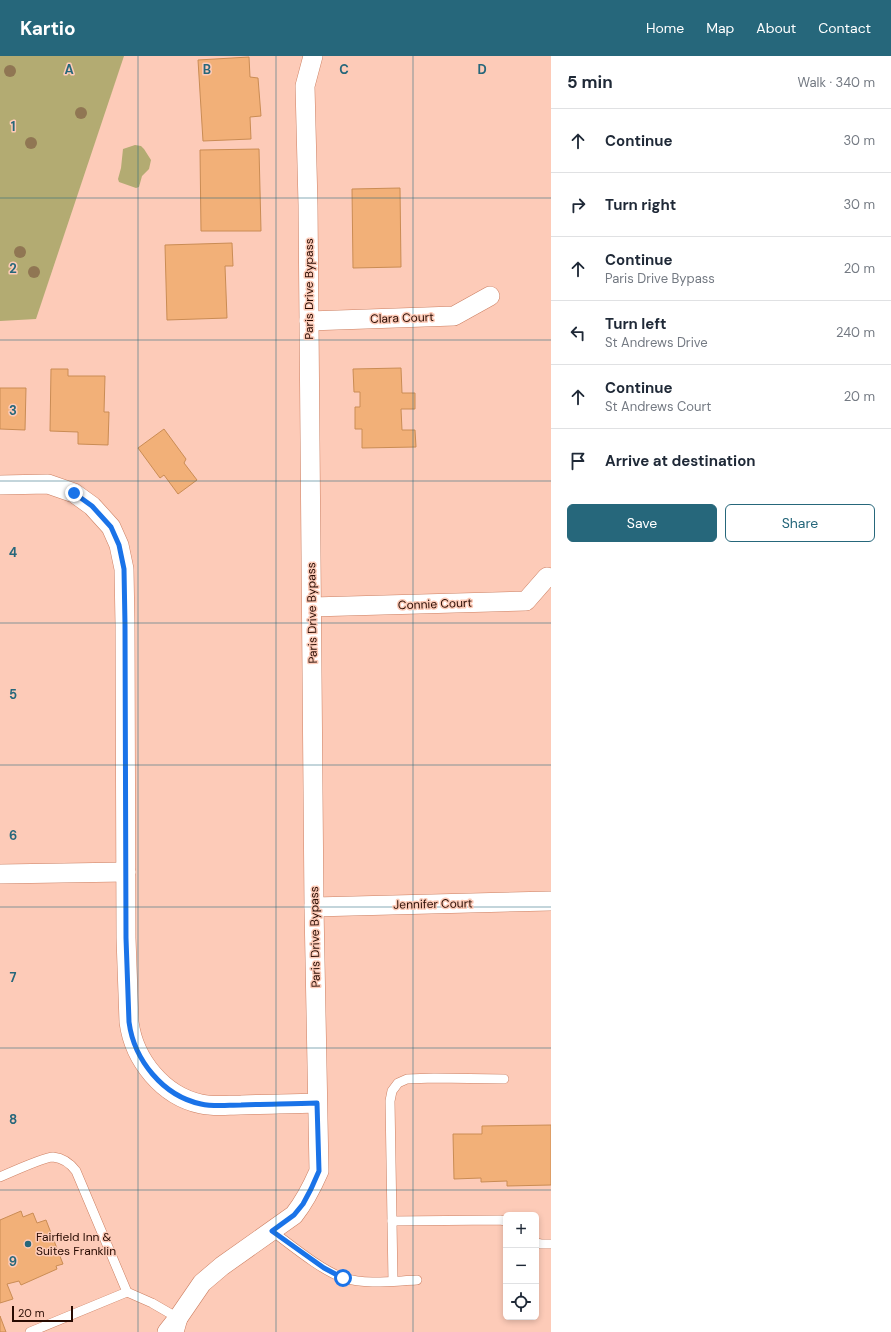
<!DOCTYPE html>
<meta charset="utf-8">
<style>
body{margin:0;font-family:"DM Sans",sans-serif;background:#f6f6f7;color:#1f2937}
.controls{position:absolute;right:12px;bottom:12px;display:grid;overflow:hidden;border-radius:6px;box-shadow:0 2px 6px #0003}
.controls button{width:36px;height:36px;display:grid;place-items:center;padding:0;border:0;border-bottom:1px solid #e0e1e3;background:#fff;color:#1f2937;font:20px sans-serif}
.scale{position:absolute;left:12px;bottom:10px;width:61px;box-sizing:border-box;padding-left:4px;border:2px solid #280b02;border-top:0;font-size:11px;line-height:14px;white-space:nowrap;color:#280b02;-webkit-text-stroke:3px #fdcbb8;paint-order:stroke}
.stop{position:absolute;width:12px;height:12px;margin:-9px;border:3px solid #1a73e8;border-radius:50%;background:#fff}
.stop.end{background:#1a73e8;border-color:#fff;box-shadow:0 1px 4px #0008}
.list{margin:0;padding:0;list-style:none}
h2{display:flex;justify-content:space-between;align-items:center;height:52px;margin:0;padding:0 16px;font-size:17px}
h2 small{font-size:13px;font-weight:400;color:#747a83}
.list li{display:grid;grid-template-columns:26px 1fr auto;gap:12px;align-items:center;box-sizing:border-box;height:64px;padding:0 16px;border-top:1px solid #e0e1e3}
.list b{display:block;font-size:15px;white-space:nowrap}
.list p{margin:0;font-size:13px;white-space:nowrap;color:#747a83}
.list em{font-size:13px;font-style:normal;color:#747a83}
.actions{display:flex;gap:8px;padding:12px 16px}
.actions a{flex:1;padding:9px 0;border:1px solid #26677b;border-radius:6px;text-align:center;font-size:14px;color:#26677b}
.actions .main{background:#26677b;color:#fff}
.icon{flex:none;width:22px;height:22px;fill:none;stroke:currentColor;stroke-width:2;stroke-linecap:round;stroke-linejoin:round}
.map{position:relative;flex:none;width:551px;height:1276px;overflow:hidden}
header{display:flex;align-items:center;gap:24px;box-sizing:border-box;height:56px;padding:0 20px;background:#26677b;color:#fff}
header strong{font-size:19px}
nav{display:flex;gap:22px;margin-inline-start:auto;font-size:14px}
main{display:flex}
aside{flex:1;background:#fff}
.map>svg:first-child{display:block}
</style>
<header>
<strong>Kartio</strong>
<nav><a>Home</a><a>Map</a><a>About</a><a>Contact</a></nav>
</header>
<main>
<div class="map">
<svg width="551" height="1276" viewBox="0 0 551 1276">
<rect width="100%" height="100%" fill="#fdcbb8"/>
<g fill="#b3ab72">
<polygon points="0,0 124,0 36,263 0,265"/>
<polygon points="135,89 141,90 144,93 151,104 149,113 142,120 139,131 136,132 119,126 118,123 121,112 123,93"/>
</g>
<g fill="#f2b078" stroke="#ca8c54">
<polygon points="249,1 250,21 258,22 261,60 250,61 251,83 203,85 198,4"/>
<polygon points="259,93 261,175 201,175 200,94"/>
<polygon points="400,132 401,211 353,212 352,133"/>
<polygon points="232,187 233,210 225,210 227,262 167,264 165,189"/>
<polygon points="401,312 402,337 415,337 415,353 401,353 402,374 415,374 416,391 362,392 362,373 355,373 355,351 360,351 360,336 354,336 353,313"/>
<polygon points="51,313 68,313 68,320 105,320 104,356 109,356 108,389 78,388 78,376 50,375"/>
<polygon points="0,332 26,332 25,374 0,373"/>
<polygon points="164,373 186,403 184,407 197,424 178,438 164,419 160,422 138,392"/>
<polygon points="551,1069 551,1129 507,1130 507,1125 481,1126 481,1122 454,1123 453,1078 482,1078 482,1070"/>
<polygon points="21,1155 23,1161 33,1157 37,1167 46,1164 63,1208 56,1210 57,1213 21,1229 19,1225 7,1228 13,1243 0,1247 0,1164"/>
<polygon points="0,1260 6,1276 0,1276"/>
</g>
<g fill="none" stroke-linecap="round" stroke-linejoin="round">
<defs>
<g id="lane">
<path d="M0,1121C9,1117 45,1101 53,1101C63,1102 70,1107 76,1115L127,1236L152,1247L178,1262"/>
<polyline points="392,1165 500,1164 506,1165"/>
<path d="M272,1175C291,1189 322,1215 344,1222C367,1229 393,1225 417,1224"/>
<polyline points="536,1187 541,1188 551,1188"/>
<polyline points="393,1225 390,1045 392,1035 398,1027 407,1023 434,1022 504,1023"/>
<polyline points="30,1276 127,1236"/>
</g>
<g id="street">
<polyline points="309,265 454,260 490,240"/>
<path d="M0,429L48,428L74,437L92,450L111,471L119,489L124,513L125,569L126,882L129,966C134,1004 163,1040 201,1048C214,1051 228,1049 241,1049C266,1048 292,1048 317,1047"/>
<polyline points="312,551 526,545 547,521"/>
<polyline points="0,818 126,816"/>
<polyline points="314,851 551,845"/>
<path d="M178,1262L202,1227L222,1210L294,1159C305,1145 312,1131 319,1115L314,851L308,149L305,30L313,0"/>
<polyline points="167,1276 178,1262 174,1276"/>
</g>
</defs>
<use href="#lane" stroke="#cc7f61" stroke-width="10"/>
<use href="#street" stroke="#cc7f61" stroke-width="20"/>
<use href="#lane" stroke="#fff" stroke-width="9"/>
<use href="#street" stroke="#fff" stroke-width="19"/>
</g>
<g fill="#907653">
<circle cx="10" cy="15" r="6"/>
<circle cx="81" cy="57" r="6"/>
<circle cx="31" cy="87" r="6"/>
<circle cx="20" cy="196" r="6"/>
<circle cx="34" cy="216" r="6"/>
</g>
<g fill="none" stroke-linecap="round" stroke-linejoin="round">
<path stroke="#1a73e8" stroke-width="5" d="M74,437L92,450L111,471L119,489L124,513L125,569L126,882L129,966C134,1004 163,1040 201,1048C214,1051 228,1049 241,1049C266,1048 292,1048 317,1047L319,1115L311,1133L303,1148L294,1159L272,1175L324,1212L343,1222"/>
</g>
<path fill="none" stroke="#26677b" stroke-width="1" stroke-opacity="0.55" d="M138,0V1276M276,0V1276M413,0V1276M0,142H551M0,284H551M0,425H551M0,567H551M0,709H551M0,851H551M0,992H551M0,1134H551"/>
<circle fill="#26677b" stroke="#fdcbb8" stroke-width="1.5" cx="28" cy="1188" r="4"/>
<g text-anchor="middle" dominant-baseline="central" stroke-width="3" stroke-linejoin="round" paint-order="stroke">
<g font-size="12" fill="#280b02" stroke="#fdcbb8">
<text transform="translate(309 233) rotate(-90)">Paris Drive Bypass</text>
<text transform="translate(402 262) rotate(-2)">Clara Court</text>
<text transform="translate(435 548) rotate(-2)">Connie Court</text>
<text transform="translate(312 557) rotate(-91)">Paris Drive Bypass</text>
<text transform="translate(433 848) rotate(-1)">Jennifer Court</text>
<text transform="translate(315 881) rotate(-91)">Paris Drive Bypass</text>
</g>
<g font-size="12" fill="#280b02" stroke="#fdcbb8" text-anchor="start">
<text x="36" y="1181">Fairfield Inn &amp;<tspan x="36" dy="14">Suites Franklin</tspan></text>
</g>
</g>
<g font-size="13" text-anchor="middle" font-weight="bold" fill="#26677b" stroke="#fdcbb8" stroke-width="3" stroke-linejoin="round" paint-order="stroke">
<text x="69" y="18">A</text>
<text x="207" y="18">B</text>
<text x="344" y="18">C</text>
<text x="482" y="18">D</text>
<text x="13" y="75">1</text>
<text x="13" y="217">2</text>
<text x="13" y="359">3</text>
<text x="13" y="501">4</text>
<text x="13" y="643">5</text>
<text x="13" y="784">6</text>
<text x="13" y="926">7</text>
<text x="13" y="1068">8</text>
<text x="13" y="1210">9</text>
</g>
</svg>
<div class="controls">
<button>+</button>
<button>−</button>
<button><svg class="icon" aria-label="locate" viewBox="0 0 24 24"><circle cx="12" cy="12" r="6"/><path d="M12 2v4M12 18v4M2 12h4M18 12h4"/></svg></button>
</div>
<div class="scale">20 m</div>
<div class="stop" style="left:343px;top:1222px"></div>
<div class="stop end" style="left:74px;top:437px"></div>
</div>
<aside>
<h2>5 min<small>Walk · 340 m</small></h2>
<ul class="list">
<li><svg class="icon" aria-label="ahead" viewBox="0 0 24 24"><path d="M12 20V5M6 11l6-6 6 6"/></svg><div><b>Continue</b></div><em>30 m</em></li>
<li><svg class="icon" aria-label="right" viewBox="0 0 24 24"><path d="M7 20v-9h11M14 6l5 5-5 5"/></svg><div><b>Turn right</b></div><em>30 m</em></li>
<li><svg class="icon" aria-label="ahead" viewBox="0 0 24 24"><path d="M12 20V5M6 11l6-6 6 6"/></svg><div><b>Continue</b><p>Paris Drive Bypass</p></div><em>20 m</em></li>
<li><svg class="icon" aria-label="left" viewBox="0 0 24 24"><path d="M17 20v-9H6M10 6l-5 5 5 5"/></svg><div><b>Turn left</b><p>St Andrews Drive</p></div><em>240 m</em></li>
<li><svg class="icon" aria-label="ahead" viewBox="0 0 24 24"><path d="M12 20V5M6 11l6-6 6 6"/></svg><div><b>Continue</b><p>St Andrews Court</p></div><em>20 m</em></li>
<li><svg class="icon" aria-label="arrive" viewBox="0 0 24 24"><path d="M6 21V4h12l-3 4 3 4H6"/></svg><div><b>Arrive at destination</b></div></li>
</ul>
<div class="actions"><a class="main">Save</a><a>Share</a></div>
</aside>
</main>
